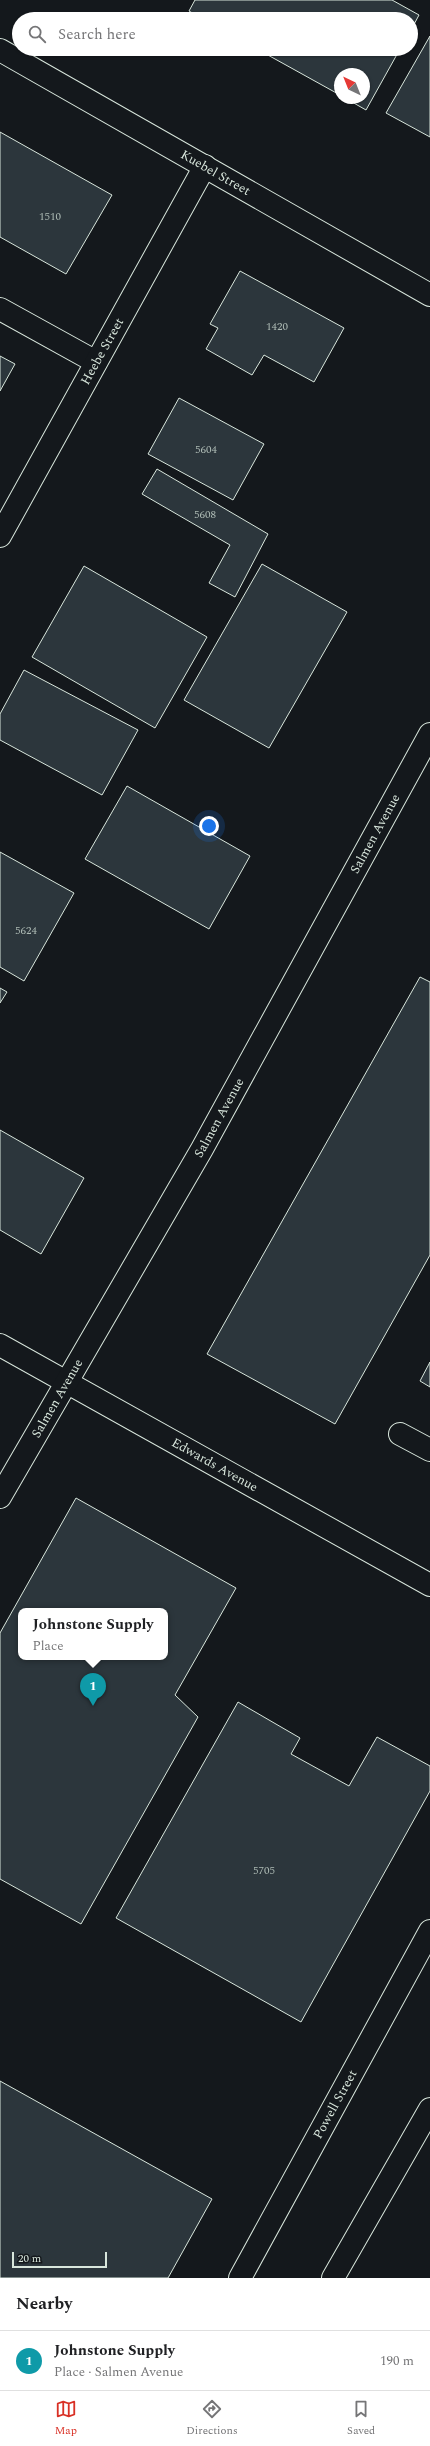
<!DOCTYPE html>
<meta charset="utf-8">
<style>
body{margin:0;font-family:Spectral,serif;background:#f2f2f2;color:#202124}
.compass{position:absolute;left:334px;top:68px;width:36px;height:36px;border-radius:50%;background:#fff;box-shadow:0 1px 3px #0004;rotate:317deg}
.scale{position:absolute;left:12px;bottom:10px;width:95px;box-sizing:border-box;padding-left:4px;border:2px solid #d8e6dc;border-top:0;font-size:11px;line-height:14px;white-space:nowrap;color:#d8e6dc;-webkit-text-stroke:3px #14181c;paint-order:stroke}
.you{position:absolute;left:209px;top:826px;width:14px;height:14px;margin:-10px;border:3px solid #fff;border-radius:50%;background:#1a73e8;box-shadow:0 0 0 6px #1a73e833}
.badge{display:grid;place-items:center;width:26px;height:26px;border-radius:50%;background:#d93025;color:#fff;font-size:13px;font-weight:700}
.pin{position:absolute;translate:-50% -33px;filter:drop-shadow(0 1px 2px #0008)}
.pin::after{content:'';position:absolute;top:21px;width:14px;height:12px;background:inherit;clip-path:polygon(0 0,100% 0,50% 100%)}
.popup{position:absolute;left:18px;top:1608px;width:150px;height:52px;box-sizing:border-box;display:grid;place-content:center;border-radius:8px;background:#fff;filter:drop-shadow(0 1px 3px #0005);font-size:13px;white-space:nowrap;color:#757577}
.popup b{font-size:15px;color:#202124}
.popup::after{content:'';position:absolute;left:50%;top:100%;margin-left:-8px;border:8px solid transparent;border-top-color:#fff}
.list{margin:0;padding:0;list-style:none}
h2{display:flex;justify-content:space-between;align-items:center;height:52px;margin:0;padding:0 16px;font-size:17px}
h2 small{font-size:13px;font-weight:400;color:#757577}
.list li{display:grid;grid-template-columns:26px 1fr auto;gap:12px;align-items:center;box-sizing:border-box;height:60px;padding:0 16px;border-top:1px solid #e0e0e0}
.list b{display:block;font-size:15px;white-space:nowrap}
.list p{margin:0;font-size:13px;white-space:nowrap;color:#757577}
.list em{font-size:13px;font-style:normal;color:#757577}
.icon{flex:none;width:22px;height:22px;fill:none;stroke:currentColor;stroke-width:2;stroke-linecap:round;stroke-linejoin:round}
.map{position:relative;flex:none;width:430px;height:2278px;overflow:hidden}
.search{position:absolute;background:#fff;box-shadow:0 1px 3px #0004;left:12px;right:12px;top:12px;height:44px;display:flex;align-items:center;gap:10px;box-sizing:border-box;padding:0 14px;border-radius:22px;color:#757577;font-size:15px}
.sheet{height:112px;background:#fff}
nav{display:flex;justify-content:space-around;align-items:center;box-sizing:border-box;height:56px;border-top:1px solid #e0e0e0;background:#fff;font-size:11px;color:#757577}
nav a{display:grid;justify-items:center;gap:2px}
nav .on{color:#d93025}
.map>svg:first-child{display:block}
</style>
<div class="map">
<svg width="430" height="2278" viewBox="0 0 430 2278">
<rect width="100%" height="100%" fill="#14181c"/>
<g fill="#2c363c" stroke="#d8e6dc" fill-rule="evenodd">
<polygon points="195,0 392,0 419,15 411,30 411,19 203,19 189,11"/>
<polygon points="430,36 430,137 386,113"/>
<polygon points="257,49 400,49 366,110 345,98 364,98 364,74 340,74 340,95"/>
<polygon points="0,132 112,195 66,274 0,237"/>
<polygon points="240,271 344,328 314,382 264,355 252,375 206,349 218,328 210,324"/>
<polygon points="0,356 15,364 0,391"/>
<polygon points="179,398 264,444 233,500 148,454"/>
<polygon points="157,469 268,534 235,597 209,583 230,545 142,494"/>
<polygon points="262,564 347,612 269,748 184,700"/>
<polygon points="84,566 207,637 155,728 32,657"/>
<polygon points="24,670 138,730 102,795 0,740 0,714"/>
<polygon points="127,786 250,856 209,929 85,859"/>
<polygon points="0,852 74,893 24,981 0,967"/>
<polygon points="420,977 430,982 430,1255 335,1424 207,1354"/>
<polygon points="0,988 7,992 0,1003"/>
<polygon points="0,1130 84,1178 41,1254 0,1230"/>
<polygon points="430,1362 430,1387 420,1381"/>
<path d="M76,1498L236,1588L175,1695L198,1717L81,1924L0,1879V1633ZM21,1611H165V1657H21Z"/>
<polygon points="238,1702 300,1738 291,1754 349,1786 377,1737 430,1766 430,1791 301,2022 116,1918"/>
<polygon points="0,2081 212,2199 168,2278 0,2278"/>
</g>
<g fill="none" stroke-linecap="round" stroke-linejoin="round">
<defs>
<g id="minor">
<path id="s1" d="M0,50L430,295"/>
<polyline points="0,309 96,362"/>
<path id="s2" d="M0,536L205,166"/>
<path id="s3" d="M0,1345L430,1585"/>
<polyline points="400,1434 430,1450"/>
<path id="s4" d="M0,1497L202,1149L430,734"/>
<path id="s5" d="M240,2278L430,1931"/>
<polyline points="333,2278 430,2109"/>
</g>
</defs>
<use href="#minor" stroke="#d8e6dc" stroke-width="24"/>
<use href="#minor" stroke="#14181c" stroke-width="22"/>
</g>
<g text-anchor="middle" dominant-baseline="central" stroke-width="3" stroke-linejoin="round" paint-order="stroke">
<g font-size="11" fill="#adbab4">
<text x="50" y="216">1510</text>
<text x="277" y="326">1420</text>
<text x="206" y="449">5604</text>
<text x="205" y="514">5608</text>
<text x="26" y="930">5624</text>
<text x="264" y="1870">5705</text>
</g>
<g font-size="13" fill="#d8e6dc" stroke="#14181c">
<text stroke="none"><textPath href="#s1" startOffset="248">Kuebel Street</textPath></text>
<text stroke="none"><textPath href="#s2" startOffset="211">Heebe Street</textPath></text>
<text stroke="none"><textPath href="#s4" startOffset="762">Salmen Avenue</textPath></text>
<text stroke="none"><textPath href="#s4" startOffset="438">Salmen Avenue</textPath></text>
<text stroke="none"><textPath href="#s4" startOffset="114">Salmen Avenue</textPath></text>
<text stroke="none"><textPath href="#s3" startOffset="246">Edwards Avenue</textPath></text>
<text stroke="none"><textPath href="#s5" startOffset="198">Powell Street</textPath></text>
</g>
</g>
</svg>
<svg class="compass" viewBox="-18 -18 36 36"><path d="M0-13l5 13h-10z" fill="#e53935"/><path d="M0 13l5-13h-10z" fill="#757577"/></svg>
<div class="scale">20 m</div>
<div class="you"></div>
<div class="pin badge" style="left:93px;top:1706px;background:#0f9aa8">1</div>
<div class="popup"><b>Johnstone Supply</b>Place</div>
<div class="search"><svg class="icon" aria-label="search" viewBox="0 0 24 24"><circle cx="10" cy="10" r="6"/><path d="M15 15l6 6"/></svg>Search here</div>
</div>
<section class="sheet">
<h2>Nearby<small></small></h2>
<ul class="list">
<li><span class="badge" style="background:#0f9aa8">1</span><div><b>Johnstone Supply</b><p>Place · Salmen Avenue</p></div><em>190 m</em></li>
</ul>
</section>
<nav>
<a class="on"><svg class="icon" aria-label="map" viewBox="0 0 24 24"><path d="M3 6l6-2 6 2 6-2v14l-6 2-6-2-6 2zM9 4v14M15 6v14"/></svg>Map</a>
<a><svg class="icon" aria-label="directions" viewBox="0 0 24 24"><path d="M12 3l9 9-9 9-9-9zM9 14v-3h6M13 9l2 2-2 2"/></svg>Directions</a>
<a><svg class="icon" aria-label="saved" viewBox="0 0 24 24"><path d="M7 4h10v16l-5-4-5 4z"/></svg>Saved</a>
</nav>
